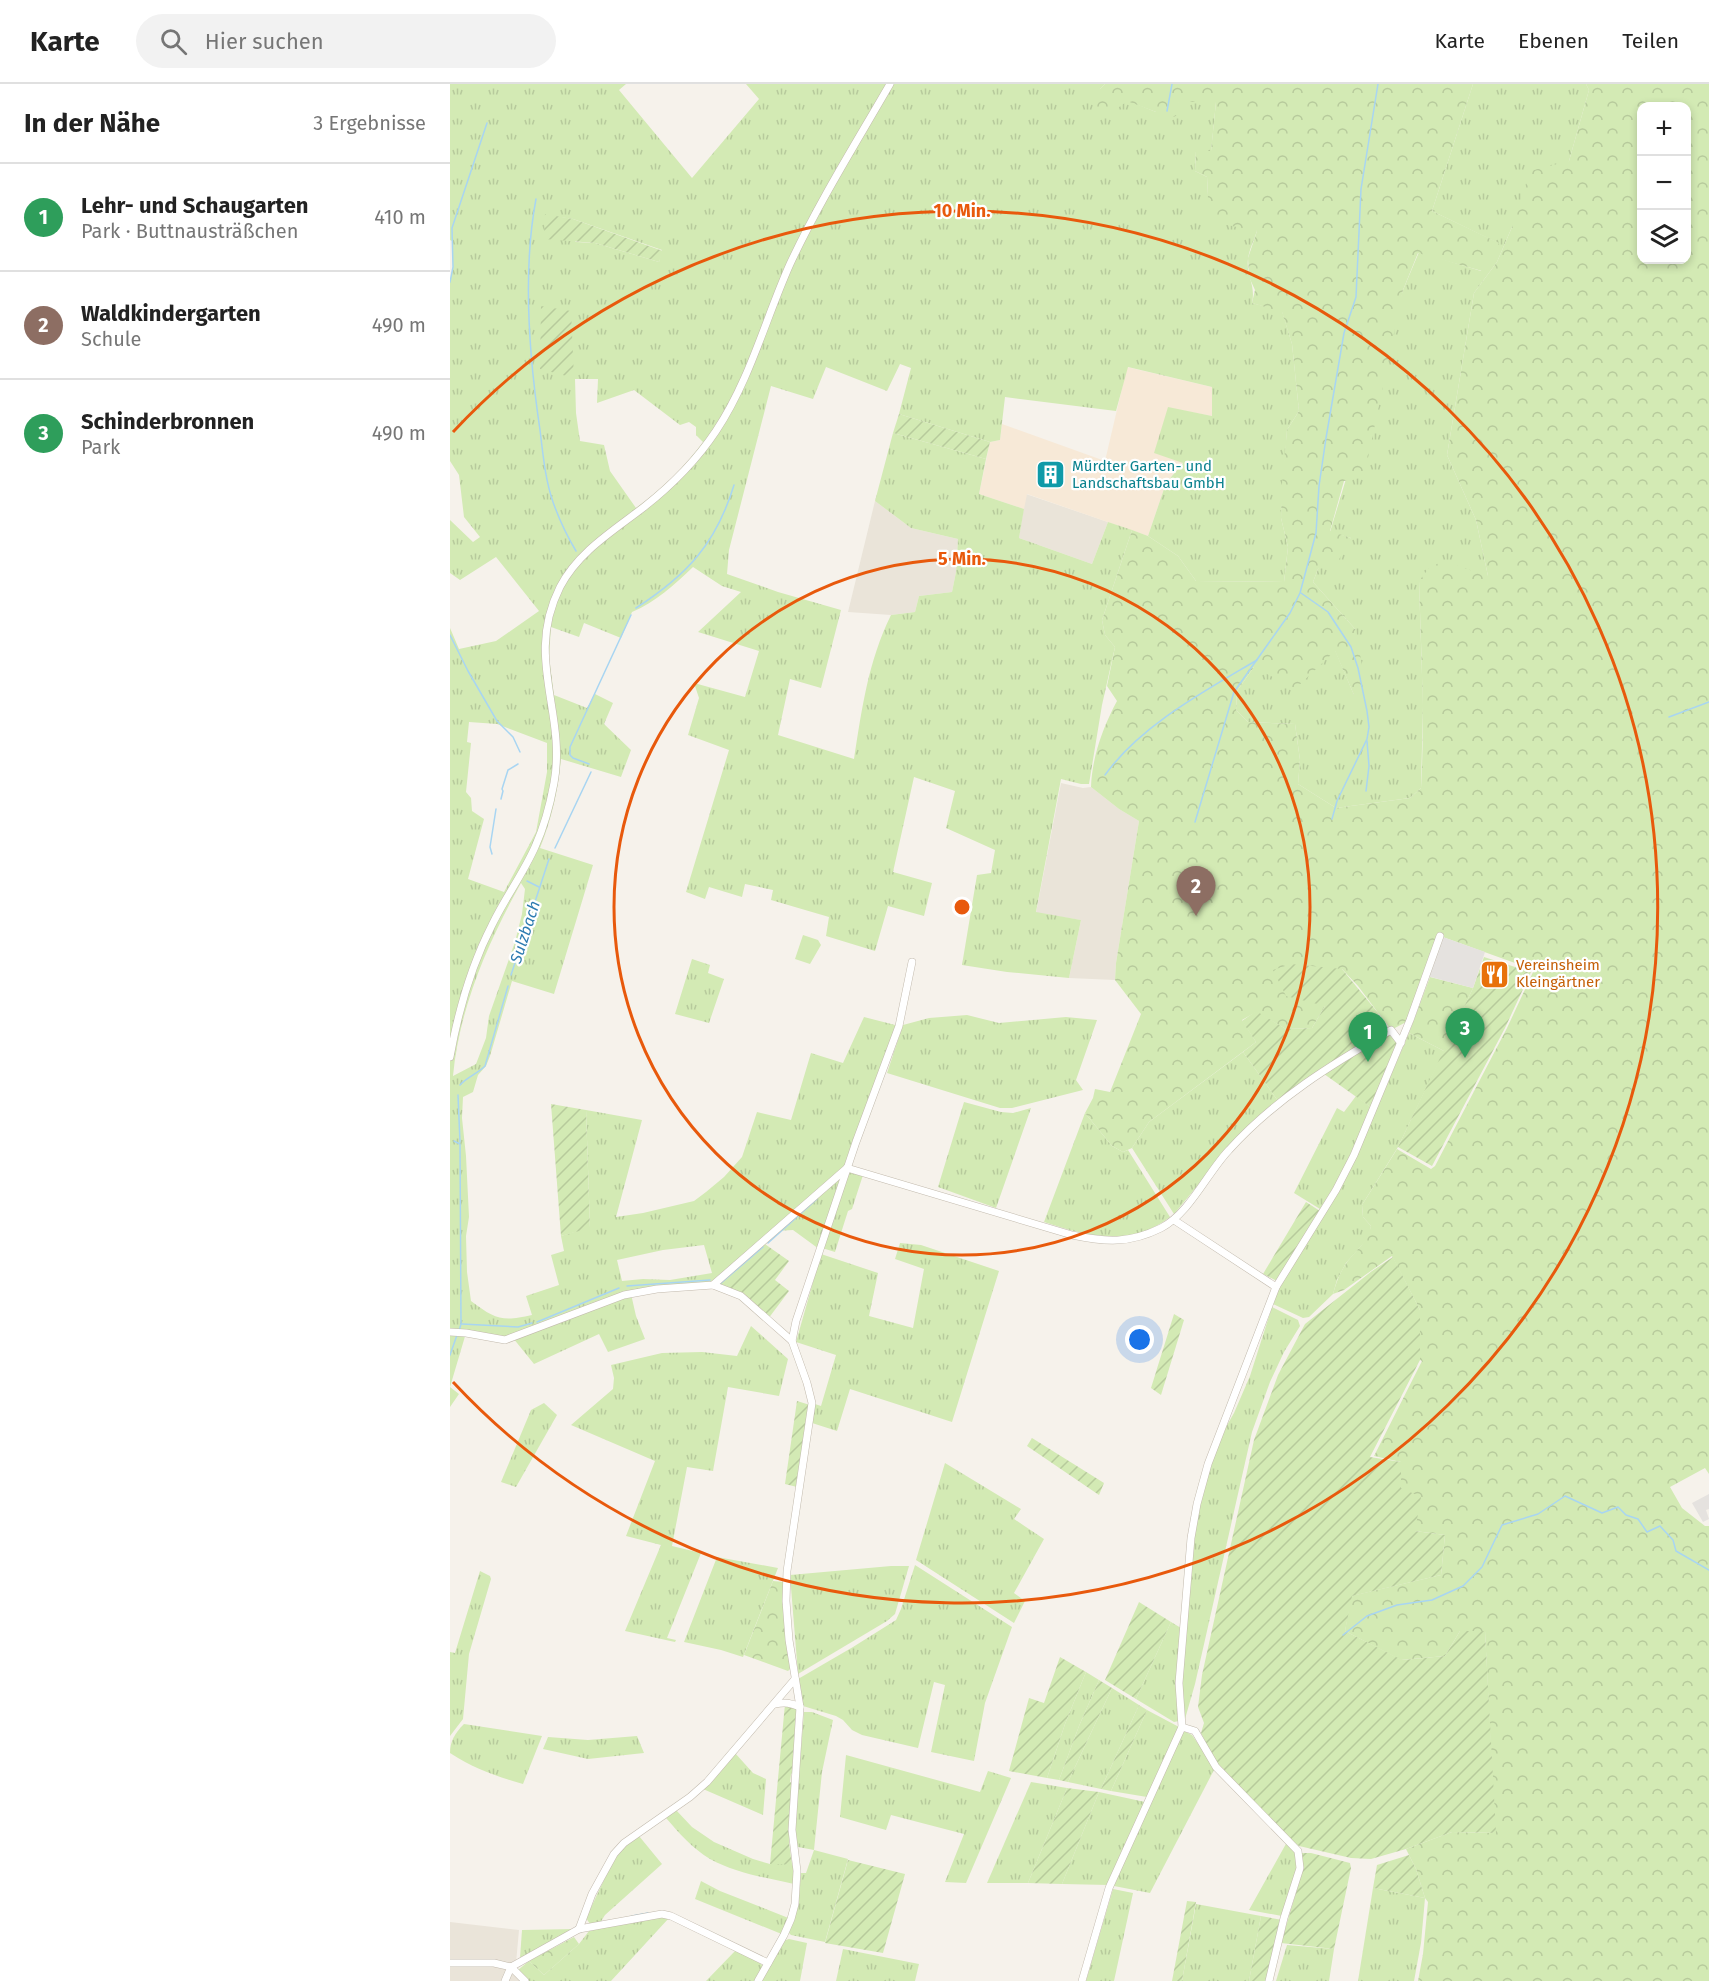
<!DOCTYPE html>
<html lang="de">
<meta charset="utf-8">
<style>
body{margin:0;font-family:"Fira Sans",sans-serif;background:#f2f2f2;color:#222}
.controls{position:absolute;right:18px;top:18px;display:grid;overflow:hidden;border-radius:12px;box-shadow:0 3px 9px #0003}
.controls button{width:54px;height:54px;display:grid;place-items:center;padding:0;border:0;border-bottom:2px solid #e0e0e0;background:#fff;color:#222;font:30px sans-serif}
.you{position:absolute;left:690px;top:1256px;width:21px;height:21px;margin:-15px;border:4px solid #fff;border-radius:50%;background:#1a73e8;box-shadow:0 0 0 9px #1a73e833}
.badge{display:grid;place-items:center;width:39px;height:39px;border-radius:50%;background:#fc391c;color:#fff;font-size:20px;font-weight:700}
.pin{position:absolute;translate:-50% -50px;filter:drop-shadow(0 2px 3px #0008)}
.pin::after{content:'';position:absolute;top:32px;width:21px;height:18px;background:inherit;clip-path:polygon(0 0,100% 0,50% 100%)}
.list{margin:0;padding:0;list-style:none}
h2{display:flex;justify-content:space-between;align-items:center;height:78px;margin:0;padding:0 24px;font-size:26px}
h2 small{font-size:20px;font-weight:400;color:#767676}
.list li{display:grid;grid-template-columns:39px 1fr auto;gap:18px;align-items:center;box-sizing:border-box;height:108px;padding:0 24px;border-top:2px solid #e0e0e0}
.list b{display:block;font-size:22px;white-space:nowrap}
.list p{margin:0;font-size:20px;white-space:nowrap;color:#767676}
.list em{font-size:20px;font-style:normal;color:#767676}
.icon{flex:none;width:33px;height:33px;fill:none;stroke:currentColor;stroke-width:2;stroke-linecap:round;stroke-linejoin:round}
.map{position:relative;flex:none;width:1259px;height:1897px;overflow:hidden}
header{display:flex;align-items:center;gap:36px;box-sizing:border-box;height:84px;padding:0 30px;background:#fff;border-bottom:2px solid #e0e0e0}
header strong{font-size:28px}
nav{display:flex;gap:33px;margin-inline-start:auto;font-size:21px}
.search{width:420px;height:54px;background:#f2f2f2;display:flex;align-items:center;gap:15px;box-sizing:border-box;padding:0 21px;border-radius:33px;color:#767676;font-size:22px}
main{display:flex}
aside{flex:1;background:#fff}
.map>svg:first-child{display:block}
</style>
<header>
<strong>Karte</strong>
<div class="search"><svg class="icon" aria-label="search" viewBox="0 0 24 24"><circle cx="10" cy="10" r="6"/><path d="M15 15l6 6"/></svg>Hier suchen</div>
<nav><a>Karte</a><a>Ebenen</a><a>Teilen</a></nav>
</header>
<main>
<aside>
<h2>In der Nähe<small>3 Ergebnisse</small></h2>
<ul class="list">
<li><span class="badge" style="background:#2e9e5b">1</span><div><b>Lehr- und Schaugarten</b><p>Park · Buttnausträßchen</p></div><em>410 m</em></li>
<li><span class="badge" style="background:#8d6e63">2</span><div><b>Waldkindergarten</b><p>Schule</p></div><em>490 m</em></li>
<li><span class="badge" style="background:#2e9e5b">3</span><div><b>Schinderbronnen</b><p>Park</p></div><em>490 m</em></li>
</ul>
</aside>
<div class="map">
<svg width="1259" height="1897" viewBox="0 0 1259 1897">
<defs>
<pattern id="grass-tufts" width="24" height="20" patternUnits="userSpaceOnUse" patternTransform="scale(1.5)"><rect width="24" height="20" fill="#d3eab4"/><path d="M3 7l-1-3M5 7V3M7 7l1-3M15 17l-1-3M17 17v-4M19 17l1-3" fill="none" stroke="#b7ca9c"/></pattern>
<pattern id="forest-crowns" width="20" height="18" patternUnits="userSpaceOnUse" patternTransform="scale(1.5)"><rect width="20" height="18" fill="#d3eab4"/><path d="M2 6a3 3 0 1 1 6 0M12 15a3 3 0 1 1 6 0" fill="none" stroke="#b7ca9c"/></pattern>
<pattern id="garden-furrows" width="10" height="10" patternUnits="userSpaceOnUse" patternTransform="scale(1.5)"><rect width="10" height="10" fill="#d3eab4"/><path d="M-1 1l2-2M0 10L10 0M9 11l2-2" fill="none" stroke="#b7ca9c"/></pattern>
</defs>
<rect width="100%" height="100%" fill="#f6f2eb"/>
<g fill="#eae4d9">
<polygon points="576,410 658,438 642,480 569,454"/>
<polygon points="425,417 461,444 508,455 506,488 502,508 469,512 465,528 441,531 398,528"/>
<polygon points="611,699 633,704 641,703 669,725 689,737 666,879 665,896 619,894 631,836 586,829"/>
<polygon points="0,1838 69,1846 66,1879 61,1883 75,1897 0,1897"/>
</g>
<polygon fill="#f7e9d7" points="677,283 762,303 762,332 719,324 733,378 716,399 698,452 577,410 574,425 529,410 540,358 550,356 552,340 655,377"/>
<g fill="url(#grass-tufts)" fill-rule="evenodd">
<path d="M0,0H176L169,6L242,94L309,15L296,0H655L650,5L706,28L729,18H766L761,68L746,67L745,87L757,93L758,111L807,147C804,156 799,166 798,175C796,193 806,200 802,219L832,227L842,260L849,327L837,346L831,434L838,463L834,498L746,497L728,472L698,452L716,399L733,379L704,369L718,323L762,332V303L678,283L666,327L555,313L550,356L540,358L449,330L461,284L450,280L437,307L376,283L363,315L321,302L279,466L277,490L328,508L391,526L371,604L340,595L328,651L404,675C412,624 418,578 441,531L465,528L469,512L502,508L506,488L508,455L461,444L425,417L443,349L536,375L529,410L574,425L569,454L642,480L658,438L682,446L652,536L655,551L665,563L652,621L639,700H631L611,695L586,828L631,836L619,894L557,888L512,881L527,791L541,789L545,766L496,744L505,707L464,693L443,788L482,799L474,832L438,822L425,867L376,852L379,833L321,816L323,806L295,800L292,813L259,803L255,815L236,808L279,666L238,651L249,614L244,599L295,613L309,567L248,548L291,508L272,502L243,483C224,501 206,518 182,528L171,554L134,539L129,553L101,543L99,573L104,611L137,624L145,610L163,619L154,640L181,666L171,693L111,675C108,707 102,734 90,764L143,781L104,910L62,897L40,972L36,982L28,991L23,1008L13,1013L12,1034L16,1072L19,1133L16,1152L17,1188L21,1217C45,1235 52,1238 82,1231L76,1212L109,1201L101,1171L114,1167L111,1152L140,1143L136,1026L192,1036L166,1133L193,1129L244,1117L256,1108L274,1093L292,1073L307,1028L341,1036L361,969L393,979L414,933L449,942L369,1165L343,1146L325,1147L263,1201L181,1210L186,1232L195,1255L158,1268L149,1250L84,1280L63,1254L16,1249L0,1303L9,1310L0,1323V544L9,565L46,557L89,527L46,473L10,496L0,489V436L23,458L30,453L14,433L9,391L0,377V198L3,183L2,157L0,156ZM95,131L123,135L212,166L209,178L145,159L126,158ZM125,295H148L147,319L184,306L230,341L239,338L246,343V351L253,358C234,384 212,405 186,424L160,387L154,361L130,357L126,329ZM19,638L47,640L97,659V688L86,748L54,808L18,795L34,735L22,727L21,714L16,708L21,659L17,658ZM71,799L75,805L72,830L65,858L39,932L36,954L26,980L3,992C9,925 38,858 71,799ZM254,1161L262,1189L220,1196L193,1195L172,1197L167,1176L213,1166Z"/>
<polygon points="1023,0 1136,0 1139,6 1119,77 1062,143 1047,178 1024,209 997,371 1026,436 1038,492 969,497 973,622 971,704 960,714 886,724 848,700 850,676 845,640 798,638 786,626 787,607 804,583 885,566 904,611 906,546 863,498 868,485 901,454 880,448 953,206 969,168 1031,187 1048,159 982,127"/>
<polygon points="242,875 260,881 258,889 274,895 259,939 225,930"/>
<polygon points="517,931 549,939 616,933 647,936 626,996 633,1006 562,1024 550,1024 437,989 453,941 479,934"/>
<polygon points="959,949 994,967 948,1063 912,1121 913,1133 921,1142 919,1153 896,1179 887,1196 883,1210 859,1233 853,1234 823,1220 828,1204 915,1052"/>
<polygon points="793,968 828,1017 778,1065 724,1130 682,1064 699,1038"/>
<polygon points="906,1012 922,1024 898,1080 870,1125 844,1109 887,1024 894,1028"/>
<polygon points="514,1018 551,1028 563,1029 581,1024 546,1124 488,1103"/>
<path d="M635,1029L662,1062L673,1068L678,1066L720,1133C680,1164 637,1152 594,1138Z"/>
<polygon points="402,1088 413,1091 402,1125 398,1127 385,1168 372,1164 398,1090"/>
<polygon points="450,1159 471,1161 549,1187 502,1338 400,1305 387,1347 362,1339 365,1320 371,1322 386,1271 346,1258 371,1170 428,1189 419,1232 463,1244 474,1185 445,1175"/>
<polygon points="822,1223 848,1236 850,1242 834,1268 820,1298 802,1348 745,1600 735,1635 731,1598 744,1452 750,1419 760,1383 776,1343 784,1329 800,1292"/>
<polygon points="301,1242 338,1275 329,1312 278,1303 263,1387 237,1383 222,1462 251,1469 217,1554 226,1556 225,1558 175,1547 211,1461 176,1452 205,1377 121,1341 163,1305 164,1294 161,1281 212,1269 252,1268 287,1272"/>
<polygon points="94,1319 107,1331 66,1403 51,1398 81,1326"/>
<polygon points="495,1379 571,1425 564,1435 594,1455 564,1509 575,1517 564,1539 466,1476"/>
<polygon points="267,1473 328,1484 293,1573 271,1566 234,1558"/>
<polygon points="465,1481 562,1543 535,1619 524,1677 481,1668 495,1601 484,1598 468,1664 412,1651 402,1646 393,1636 386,1632 353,1622 348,1595 403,1563 446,1536 451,1525"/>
<polygon points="441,1482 459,1482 445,1530 437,1537 348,1590 340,1491"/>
<polygon points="30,1487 40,1492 41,1495 19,1570 13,1635 0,1652 0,1568 5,1569"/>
<polygon points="721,1538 731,1544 729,1637 724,1638 686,1615"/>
<polygon points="636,1588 649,1596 629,1642 609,1696 597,1694 615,1640"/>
<polygon points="662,1604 689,1621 651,1705 618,1698"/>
<polygon points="697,1626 729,1643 697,1713 661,1707"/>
<polygon points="354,1628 362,1628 383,1636 372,1688 364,1766 398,1775 375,1858 341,1851 339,1849 349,1813 351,1789 356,1789 364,1766 343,1762"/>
<path d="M14,1640L92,1652L73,1700C45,1692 25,1685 0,1669C0,1657 5,1649 14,1640Z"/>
<polygon points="734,1647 742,1651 765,1684 700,1809 664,1802 700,1717"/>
<polygon points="187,1652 194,1669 138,1675 93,1665 98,1653 138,1656"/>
<polygon points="285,1669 303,1689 316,1695 313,1731 253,1705"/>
<polygon points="396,1671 530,1708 538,1687 561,1694 516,1799 495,1798 514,1750 441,1731 436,1746 390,1733"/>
<polygon points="581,1698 617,1704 578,1799 537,1799"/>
<polygon points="649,1708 695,1718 659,1801 612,1800"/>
<path d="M226,1726L242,1743L264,1758L303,1775L320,1780H342L344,1785V1800C317,1794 285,1789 260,1775C242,1764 229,1749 216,1734Z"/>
<polygon points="189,1752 212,1780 155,1831 150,1839 140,1840 136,1834 163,1777 174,1763"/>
<path d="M837,1758C858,1779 841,1808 832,1832L799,1826Z"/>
<polygon points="251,1797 270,1807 341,1835 334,1851 245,1815"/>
<polygon points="923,1804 975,1814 971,1859 964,1897 908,1897"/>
<polygon points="663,1805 683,1809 664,1897 636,1897"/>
<polygon points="746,1820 811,1832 799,1897 732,1897"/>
<polygon points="210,1832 219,1834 161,1897 79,1897 68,1886 79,1877 94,1891 129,1860 139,1847"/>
<polygon points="125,1845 70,1874 72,1846"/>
<polygon points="339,1855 357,1859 350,1897 311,1897 333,1857"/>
<polygon points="837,1861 884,1865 879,1897 826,1897"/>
<polygon points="393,1865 469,1880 465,1897 386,1897"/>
<polygon points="286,1866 308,1877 313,1882 305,1897 256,1897"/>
</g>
<g fill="url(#forest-crowns)" fill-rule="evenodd">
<path d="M655,0H1023L982,127L1049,159L1032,187L968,169L953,206L914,393L894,397L880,447L901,454L887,479L868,485L863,498L906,546L917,612L904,611L885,567L845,605L804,583L787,607L786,626L798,638L845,640L850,676L848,700L886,724L960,714L971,704C975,635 971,566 969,497L979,484L993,477L1038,492L1026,436L997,371L1024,209L1047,178L1062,143L1080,87L1119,77L1139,6L1136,0H1259V1390L1255,1384L1220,1403L1232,1424L1255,1442H1259V1897H968L973,1870L978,1818L975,1814L966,1785L956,1765L1002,1748L1045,1749L1035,1547H1010L995,1572L951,1576L895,1547L901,1512L991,1491L995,1451L965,1447L951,1404V1378L924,1372L972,1277L970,1276V1226L942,1172L894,1206L883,1210C886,1199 890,1188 897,1178C906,1166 918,1158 921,1142L913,1133L912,1121L947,1065L981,1085L985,1082L1057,944L1084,886L990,852L960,936L941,946L908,902L892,885L875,922L862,944L836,945L806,928L792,936L806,958L699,1038L682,1064L673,1068L662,1062L635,1029L643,1014L645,1005L660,1008L691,930L665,896L666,879L689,737L669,725L641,703C642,673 653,643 667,617L657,602L665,563L655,551L652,536L682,446L698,452L728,472L746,497L834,498L838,463L831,434L832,400L837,346L849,327L842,260L832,228L802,219L805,206L799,193L798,174L807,147L757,137L758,111L757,93L745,87L746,67H761L766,18H729L726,32L714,36L706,28L677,17L655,34L645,30L650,5ZM1192,22H1236V176H1192Z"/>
<polygon points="980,893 1023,904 994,967 959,949"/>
<polygon points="323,1497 334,1498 341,1584 338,1587 294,1571"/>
<polygon points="124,1853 129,1860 94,1891 79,1877"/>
</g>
<g fill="url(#garden-furrows)">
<polygon points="95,130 123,135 213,167 209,178 145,159 94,155"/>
<polygon points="91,222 121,227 124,294 90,285"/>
<polygon points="449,330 540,358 536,375 443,349"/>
<polygon points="1034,873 1081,888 1055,944 982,1082 948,1063 1023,904"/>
<polygon points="841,880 892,885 929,930 907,963 828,1017 793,968 806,958 792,937 806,927 836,945 862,944 875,922 836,912 823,886"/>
<polygon points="939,951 945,955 948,961 922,1024 874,990"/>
<polygon points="101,1020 136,1026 140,1144 111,1152"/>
<polygon points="856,1118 870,1127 827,1197 813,1190"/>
<polygon points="312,1158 339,1177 325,1196 339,1207 318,1235 306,1223 263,1201"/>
<polygon points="943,1173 970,1226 970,1276 920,1373 951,1378 951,1404 971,1413 965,1447 995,1451 991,1491 902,1512 895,1547 952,1576 995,1572 1010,1547 1035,1547 1046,1749 1002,1748 956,1765 921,1775 901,1774 849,1762 841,1757 767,1681 751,1649 754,1639 748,1623 752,1591 804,1356 828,1291 855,1240 922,1187"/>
<polygon points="724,1230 734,1236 711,1311 701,1304"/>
<polygon points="347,1317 360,1321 347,1403 335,1400"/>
<polygon points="582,1354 654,1399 649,1411 577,1362"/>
<polygon points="689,1518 721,1538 686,1615 655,1596"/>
<polygon points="610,1573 636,1588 615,1640 597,1694 559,1687 579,1614 594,1619"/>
<polygon points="649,1596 662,1604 618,1698 609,1696 629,1642"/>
<polygon points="335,1620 348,1624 344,1688 341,1690 340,1698 343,1699 339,1759 342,1780 320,1780"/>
<polygon points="689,1621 697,1626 661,1707 651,1705"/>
<polygon points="617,1704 649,1708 612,1800 578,1799"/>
<polygon points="852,1769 861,1769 900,1779 901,1784 884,1865 831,1859 851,1792"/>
<polygon points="959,1771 966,1785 975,1814 923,1804 927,1781"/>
<polygon points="398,1776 455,1790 433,1869 375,1859"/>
<polygon points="737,1817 746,1818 732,1897 722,1897"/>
<polygon points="811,1832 832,1836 819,1897 799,1897"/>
</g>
<polygon fill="#d3eab4" points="353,851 368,856 371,861 360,880 345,875"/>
<g fill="#e5e2df">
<polygon points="990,852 1035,868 1023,904 977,892"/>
<polygon points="929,930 941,946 907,963"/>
<polygon points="1259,1410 1259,1425 1256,1426 1259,1435 1253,1438 1242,1419"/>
</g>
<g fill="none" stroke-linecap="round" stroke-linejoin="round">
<g stroke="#a8d5f2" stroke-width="1.5">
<polyline points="717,27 722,0"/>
<path d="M86,115C72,189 79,272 90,346C93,370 95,395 103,418C109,435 117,452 126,467"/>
<polyline points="0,198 3,183 2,144 37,39"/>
<polyline points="851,509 878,528 901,563 908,584 917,627 919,643 917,655 887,717 882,735"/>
<path d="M186,524C237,491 266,460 284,401"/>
<polyline points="0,551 18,587 47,637 63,653 70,668"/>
<polyline points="1219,633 1259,618"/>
<polyline points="139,680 123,674 120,671 120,663 181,531"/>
<path d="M655,691C691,641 755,607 807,576"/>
<polyline points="916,707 919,682 917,657"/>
<polyline points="51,715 53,707 52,705 58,686 68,680"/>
<polyline points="745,738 784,608 840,529 850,509 866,449 869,402 876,354 894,249 906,213 911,105 928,0"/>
<polyline points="105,764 141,688"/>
<polyline points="42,770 40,763 46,725"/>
<polyline points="77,797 89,803"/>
<polyline points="61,891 99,775"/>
<path d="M10,1001C17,993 27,990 35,982L58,902"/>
<polyline points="8,1011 10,1058"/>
<polyline points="4,1057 10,1060 11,1240 9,1247"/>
<polyline points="318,1159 367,1115"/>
<polyline points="271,1199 313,1163"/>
<polyline points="177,1202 260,1196"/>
<polyline points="87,1238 169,1204"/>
<polyline points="12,1240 68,1243 82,1239"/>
<polyline points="0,1271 7,1251"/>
<polyline points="893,1551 917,1532 947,1521 982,1516 1013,1502 1032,1483 1052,1441 1088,1430 1115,1412 1152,1429 1168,1423 1176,1431 1188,1435 1197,1448 1210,1442 1223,1456 1226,1467 1259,1486"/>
<polyline points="182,1832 198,1829"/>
</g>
<defs>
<g id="minor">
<path d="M0,973C8,928 21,882 42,841C55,814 73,790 85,763C94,743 100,721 104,699C117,628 74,575 110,503C128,468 163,447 194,423C222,401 246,377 266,347C300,296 315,236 340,180C369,118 406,59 440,0"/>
<path d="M397,1084L622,1151C655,1158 679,1160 711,1144C740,1129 757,1089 779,1066C825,1015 882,980 941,946L951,959"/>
<polyline points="724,1136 826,1203"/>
<polyline points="263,1201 291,1212 342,1257"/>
<polyline points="0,1248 16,1249 55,1256 174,1211 207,1205 263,1201 397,1084"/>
<path d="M325,1620C335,1618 341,1619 350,1623"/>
<polyline points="732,1643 745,1647 766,1683 848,1767 850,1784 834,1834 819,1897"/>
<polyline points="129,1845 142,1810 164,1770 174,1759 240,1713 257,1698 345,1595"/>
<polyline points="0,1879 44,1879 61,1883 75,1897"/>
<polyline points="61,1883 129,1845 212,1830 221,1832 318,1879"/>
<polyline points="55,1897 61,1883"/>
<polyline points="308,1897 334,1851 341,1835 345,1820 347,1787 342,1746 350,1623 339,1556 336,1517 337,1487 362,1319 357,1299 342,1257 346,1237 406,1058 449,942 462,878"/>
<polyline points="632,1897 659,1804 732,1643 729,1599 741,1454 747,1420 758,1380 826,1203 886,1106 904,1071 960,936 990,852"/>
</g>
</defs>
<use href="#minor" stroke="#c2baad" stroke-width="8"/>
<use href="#minor" stroke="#fff" stroke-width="7"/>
</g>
<g fill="none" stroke="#e8590c" stroke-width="3">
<circle cx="512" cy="823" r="348"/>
<path d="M3 348A696 696 0 1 1 3 1298"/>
</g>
<defs>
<symbol id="building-square" viewBox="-11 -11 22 22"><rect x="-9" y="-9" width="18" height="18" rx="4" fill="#0f9aa8" stroke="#fff"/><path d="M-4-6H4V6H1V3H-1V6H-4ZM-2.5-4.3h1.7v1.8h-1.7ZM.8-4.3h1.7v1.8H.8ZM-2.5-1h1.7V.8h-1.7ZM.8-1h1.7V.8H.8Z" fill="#fff"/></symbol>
<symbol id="restaurant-square" viewBox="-11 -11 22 22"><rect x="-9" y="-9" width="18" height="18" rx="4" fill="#e8710a" stroke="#fff"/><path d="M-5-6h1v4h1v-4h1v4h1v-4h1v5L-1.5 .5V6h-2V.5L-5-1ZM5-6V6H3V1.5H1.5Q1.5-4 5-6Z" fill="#fff"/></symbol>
</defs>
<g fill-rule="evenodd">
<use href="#building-square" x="584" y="374" width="33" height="33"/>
<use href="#restaurant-square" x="1028" y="874" width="33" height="33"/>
</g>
<g text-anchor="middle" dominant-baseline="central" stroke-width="4.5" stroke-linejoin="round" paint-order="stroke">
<g font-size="15" fill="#0d838f" stroke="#fff" text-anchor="start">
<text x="622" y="382">Mürdter Garten- und<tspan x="622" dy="17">Landschaftsbau GmbH</tspan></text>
</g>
<g font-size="15" fill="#c56008" stroke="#fff" text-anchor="start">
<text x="1066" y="881">Vereinsheim<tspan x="1066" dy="17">Kleingärtner</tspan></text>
</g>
<g font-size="16" font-style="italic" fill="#2e7cb1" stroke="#fff">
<text transform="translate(75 848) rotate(-72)">Sulzbach</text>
</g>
</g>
<circle cx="512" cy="823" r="9" fill="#e8590c" stroke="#fff" stroke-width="3"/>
<g font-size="18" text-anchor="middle" font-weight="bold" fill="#e8590c" stroke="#fff" stroke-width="4.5" stroke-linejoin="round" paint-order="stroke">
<text x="512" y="133">10 Min.</text>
<text x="512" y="481">5 Min.</text>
</g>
</svg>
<div class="controls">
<button>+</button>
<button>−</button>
<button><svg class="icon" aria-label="layers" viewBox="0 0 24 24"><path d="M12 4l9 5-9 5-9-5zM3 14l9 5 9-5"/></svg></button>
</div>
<div class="you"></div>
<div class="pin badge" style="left:918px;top:978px;background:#2e9e5b">1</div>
<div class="pin badge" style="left:746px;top:832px;background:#8d6e63">2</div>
<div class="pin badge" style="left:1015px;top:974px;background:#2e9e5b">3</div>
</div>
</main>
